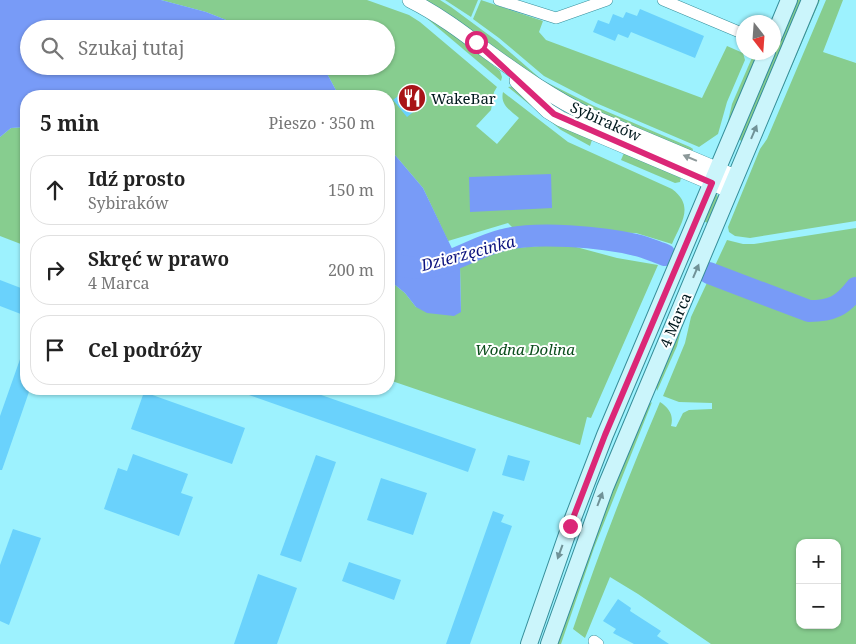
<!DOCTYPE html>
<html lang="pl">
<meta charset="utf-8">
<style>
body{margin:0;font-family:"Noto Serif",serif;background:#f2f2f2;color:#222}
.controls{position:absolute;right:15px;bottom:15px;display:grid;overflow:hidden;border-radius:10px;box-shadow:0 1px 4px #0004}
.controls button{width:45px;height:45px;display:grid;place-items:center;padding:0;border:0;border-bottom:1px solid #e0e0e0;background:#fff;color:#222;font:25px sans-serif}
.compass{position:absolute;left:736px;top:15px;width:45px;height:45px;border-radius:50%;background:#fff;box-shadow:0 1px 4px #0004;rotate:163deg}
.stop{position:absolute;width:15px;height:15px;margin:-11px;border:4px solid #db2777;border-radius:50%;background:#fff}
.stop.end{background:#db2777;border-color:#fff;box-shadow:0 1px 5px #0008}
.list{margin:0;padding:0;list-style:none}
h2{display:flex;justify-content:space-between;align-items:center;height:65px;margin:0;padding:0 20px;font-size:21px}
h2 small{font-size:16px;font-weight:400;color:#767676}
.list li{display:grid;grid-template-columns:32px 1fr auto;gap:15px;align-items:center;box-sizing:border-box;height:70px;margin:0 10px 10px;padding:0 10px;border:1px solid #e0e0e0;border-radius:20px}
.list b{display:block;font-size:19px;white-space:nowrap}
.list p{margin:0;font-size:16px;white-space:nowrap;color:#767676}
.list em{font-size:16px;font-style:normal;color:#767676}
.icon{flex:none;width:28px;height:28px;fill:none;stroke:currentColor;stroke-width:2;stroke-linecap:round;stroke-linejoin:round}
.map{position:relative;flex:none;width:856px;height:644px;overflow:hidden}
.search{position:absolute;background:#fff;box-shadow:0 1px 4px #0004;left:20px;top:20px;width:375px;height:55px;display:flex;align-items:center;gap:12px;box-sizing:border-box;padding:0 18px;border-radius:28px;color:#767676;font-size:19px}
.panel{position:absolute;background:#fff;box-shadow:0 1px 4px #0004;left:20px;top:90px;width:375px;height:305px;border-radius:20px}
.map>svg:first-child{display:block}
</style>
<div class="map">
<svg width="856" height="644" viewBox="0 0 856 644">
<rect width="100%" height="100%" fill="#9df2fe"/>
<g fill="#87cd8f" fill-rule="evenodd">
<path d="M161,0H367L409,15L420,22L497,87L494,92L491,110L476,126L497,144L519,118C510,110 500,105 503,92L568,142L672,189C695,206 681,223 672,244L636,233L515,230L508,223L448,241L423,188L389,148V96H339L323,66H386V29H249L206,12Z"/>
<path d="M425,0H440L451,7L497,41L542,80L594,106L690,147L693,149L691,154C635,130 578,108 527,74C492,51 464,20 425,0Z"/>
<polygon points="445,0 478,0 471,17"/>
<polygon points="481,0 543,21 539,32 546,40 702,98 727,46 743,53 745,60 727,102 718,134 699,147 596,103 544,76 499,38 473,19"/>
<polygon points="796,0 802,0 742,141 737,139"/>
<polygon points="817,0 820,0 762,136 755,147"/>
<polygon points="826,0 843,0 823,52 856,63 856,221 750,238 735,236 729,232 728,227 760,149 767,139"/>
<polygon points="424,16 463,41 500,71 502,77 501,81"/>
<polygon points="754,53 756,53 756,59 725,134 732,104"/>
<polygon points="514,86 592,140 590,146 561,130 508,87"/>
<polygon points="26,127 26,246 0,236 0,137 11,128"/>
<polygon points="624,153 681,178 680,182 675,183 621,160"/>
<polygon points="715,193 717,194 718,198 708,223 703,221"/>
<path d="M856,228V644H711L638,594L610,577L585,638L573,629C599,552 628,477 660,402C669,408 674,415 671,426L676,427L683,413L689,410L712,409V403L679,402L663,396L685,343L691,317L727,240L743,244H754ZM800,543H837V625H800Z"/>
<polygon points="565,244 617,258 658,265 591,418 587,417 580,445 389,380 389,280 405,293 416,307 461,312 460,266 501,249"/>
<polygon points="685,315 677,346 657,391 656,386"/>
<polygon points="652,402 594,548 561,644 556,644 589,548 646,407"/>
</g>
<g fill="#789bf7">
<polygon points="0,0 161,0 206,12 249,29 29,29 29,66 323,66 339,96 26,96 26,127 11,128 0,137"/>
<polygon points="389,148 423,188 457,259 460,266 461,312 454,316 427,313 416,307 405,293 389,280"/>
<polygon points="551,174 552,208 470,212 469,177"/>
</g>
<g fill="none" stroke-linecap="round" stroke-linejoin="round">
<g stroke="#789bf7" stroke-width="22">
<path d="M389,264C399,265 413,269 423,268C452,264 475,247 503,240C535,231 603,237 636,245C646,247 656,252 665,255"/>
<path d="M709,273L809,311C832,311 842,306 856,288"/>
</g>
</g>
<g fill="#6ad2fc">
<polygon points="640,9 704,36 695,58 631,32 628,38 618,34 615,41 593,32 598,20 609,24 613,14 623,18 626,12 637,16"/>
<polygon points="413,84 427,101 407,117 393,100"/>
<polygon points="0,280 26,290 26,316 0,306"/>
<polygon points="25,345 26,345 26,389 30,389 2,470 0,470 0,416"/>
<polygon points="235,389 304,389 476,449 468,472 235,390"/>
<polygon points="144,392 245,428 232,464 131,429"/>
<polygon points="133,454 188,474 181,493 193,497 179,536 104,509 118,468 127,471"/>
<polygon points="316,455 336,462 301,562 280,555"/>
<polygon points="508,455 530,461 524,481 502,475"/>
<polygon points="381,478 427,493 413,535 367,520"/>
<polygon points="493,511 504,515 501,522 512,526 470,644 446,644"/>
<polygon points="13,529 41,538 9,625 0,621 0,565"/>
<polygon points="349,562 401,580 394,600 342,581"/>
<polygon points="258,574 297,588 277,644 234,644"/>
<polygon points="618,599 631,608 630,611 661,631 657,636 669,644 634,644 613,633 616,629 603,621"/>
</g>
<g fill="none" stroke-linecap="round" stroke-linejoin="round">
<defs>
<g id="minor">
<polyline points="499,0 556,18 607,0"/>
<polyline points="663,0 744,34"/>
<polyline points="594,641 598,644"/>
</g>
<g id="tertiary">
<path d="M410,0C438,14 462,32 487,51C520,75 553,98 590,116L735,177"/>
<polyline points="517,81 548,111 561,119 729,190"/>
</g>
<g id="secondary">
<polyline points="774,36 789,0"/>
<polyline points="529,644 570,526 605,435 767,52"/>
<polyline points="549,644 605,488 810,0"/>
</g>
</defs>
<use href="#minor" stroke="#368e9a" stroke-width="12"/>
<use href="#tertiary" stroke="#368e9a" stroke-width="16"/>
<use href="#secondary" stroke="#368e9a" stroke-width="18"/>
<use href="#minor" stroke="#fff" stroke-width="11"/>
<use href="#tertiary" stroke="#fff" stroke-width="15"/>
<use href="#secondary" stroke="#cbf5fb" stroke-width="16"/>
</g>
<defs><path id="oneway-solid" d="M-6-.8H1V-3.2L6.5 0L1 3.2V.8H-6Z" transform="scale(1.25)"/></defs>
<g fill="#709297">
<use href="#oneway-solid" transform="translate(754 132) rotate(-67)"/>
<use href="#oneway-solid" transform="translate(696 271) rotate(-67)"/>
<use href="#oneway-solid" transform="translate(600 499) rotate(-69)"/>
<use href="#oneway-solid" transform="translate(560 552) rotate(110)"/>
</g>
<use fill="#8c9899" href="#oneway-solid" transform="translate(690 158) rotate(-157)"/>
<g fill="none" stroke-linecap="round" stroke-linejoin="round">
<polyline stroke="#db2777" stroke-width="6" points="476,42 554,114 712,183 605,435 570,526"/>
</g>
<defs>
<symbol id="restaurant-disc" viewBox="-11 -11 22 22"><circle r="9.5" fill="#a81317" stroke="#fff"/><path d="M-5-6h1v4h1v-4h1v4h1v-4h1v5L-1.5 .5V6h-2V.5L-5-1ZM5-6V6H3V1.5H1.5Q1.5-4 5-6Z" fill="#fff"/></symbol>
</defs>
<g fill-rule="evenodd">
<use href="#restaurant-disc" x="396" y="82" width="32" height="32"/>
</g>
<g text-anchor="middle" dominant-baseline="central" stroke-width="4" stroke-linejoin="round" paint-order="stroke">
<g font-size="15" fill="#00191d" stroke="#fff" text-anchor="start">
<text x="431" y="98">WakeBar</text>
</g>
<g font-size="15" fill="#00191d" stroke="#fff">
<text transform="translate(606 121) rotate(24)">Sybiraków</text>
<text transform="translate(675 320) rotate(-67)">4 Marca</text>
</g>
<g font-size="15" font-style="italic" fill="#0b4e1c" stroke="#fff">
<text x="525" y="349">Wodna Dolina</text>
</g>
<g font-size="16" font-style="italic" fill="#0c127e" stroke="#fff">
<text transform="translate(468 253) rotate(-15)">Dzierżęcinka</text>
</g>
</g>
</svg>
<div class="controls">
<button>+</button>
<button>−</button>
</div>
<svg class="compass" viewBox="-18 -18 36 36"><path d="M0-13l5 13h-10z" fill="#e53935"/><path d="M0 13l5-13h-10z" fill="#767676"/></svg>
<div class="stop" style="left:476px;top:42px"></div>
<div class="stop end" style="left:570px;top:526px"></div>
<div class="search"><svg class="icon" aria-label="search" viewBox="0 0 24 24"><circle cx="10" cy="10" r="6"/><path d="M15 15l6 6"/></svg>Szukaj tutaj</div>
<section class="panel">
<h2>5 min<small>Pieszo · 350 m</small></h2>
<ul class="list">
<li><svg class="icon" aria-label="ahead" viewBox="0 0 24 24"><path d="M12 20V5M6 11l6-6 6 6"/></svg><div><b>Idź prosto</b><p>Sybiraków</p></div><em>150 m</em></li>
<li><svg class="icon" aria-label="right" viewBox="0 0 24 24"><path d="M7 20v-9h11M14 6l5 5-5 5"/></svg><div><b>Skręć w prawo</b><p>4 Marca</p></div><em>200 m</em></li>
<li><svg class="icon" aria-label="arrive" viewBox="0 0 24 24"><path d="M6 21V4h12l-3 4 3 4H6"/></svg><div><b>Cel podróży</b></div></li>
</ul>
</section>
</div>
